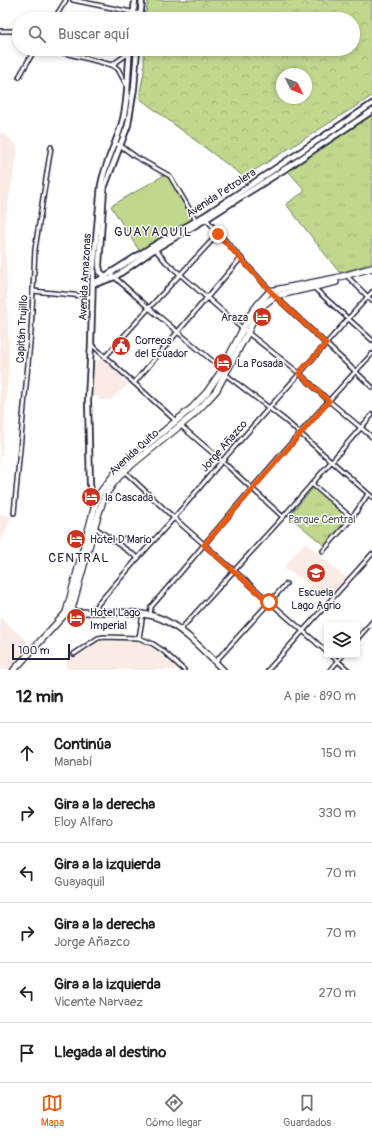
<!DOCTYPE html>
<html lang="es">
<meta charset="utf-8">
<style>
body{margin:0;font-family:Pangolin,sans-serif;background:#f6f6f6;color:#202124}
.controls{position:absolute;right:12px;bottom:12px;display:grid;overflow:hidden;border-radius:4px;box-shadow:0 2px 6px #0003}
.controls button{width:36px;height:36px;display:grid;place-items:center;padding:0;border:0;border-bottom:1px solid #e0e0e0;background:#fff;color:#202124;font:20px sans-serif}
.compass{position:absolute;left:276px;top:68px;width:36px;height:36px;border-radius:50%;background:#fff;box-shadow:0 2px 6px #0003;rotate:132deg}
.scale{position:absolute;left:12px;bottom:10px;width:58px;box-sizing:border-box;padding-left:4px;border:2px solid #22223b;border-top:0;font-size:11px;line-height:14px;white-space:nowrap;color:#22223b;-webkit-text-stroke:3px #fff;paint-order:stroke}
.stop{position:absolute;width:12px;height:12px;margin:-9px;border:3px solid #ea580c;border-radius:50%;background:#fff}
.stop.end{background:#ea580c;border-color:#fff;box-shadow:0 1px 4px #0008}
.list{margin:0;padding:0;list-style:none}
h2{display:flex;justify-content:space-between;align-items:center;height:52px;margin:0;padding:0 16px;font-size:17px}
h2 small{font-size:13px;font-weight:400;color:#757577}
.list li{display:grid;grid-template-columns:26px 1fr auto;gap:12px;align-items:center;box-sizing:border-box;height:60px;padding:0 16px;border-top:1px solid #e0e0e0}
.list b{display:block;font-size:15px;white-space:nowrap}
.list p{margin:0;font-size:13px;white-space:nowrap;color:#757577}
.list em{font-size:13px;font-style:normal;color:#757577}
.icon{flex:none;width:22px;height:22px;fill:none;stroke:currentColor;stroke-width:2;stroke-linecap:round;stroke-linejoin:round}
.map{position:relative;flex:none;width:372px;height:670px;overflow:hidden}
.search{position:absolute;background:#fff;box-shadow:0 2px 6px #0003;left:12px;right:12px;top:12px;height:44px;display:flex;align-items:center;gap:10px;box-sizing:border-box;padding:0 14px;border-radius:22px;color:#757577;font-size:15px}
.sheet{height:412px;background:#fff}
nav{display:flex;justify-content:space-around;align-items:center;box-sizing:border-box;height:56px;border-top:1px solid #e0e0e0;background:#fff;font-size:11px;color:#757577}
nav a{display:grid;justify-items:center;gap:2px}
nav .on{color:#ea580c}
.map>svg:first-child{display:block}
</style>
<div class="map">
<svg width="372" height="670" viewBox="0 0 372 670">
<defs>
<pattern id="grass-tufts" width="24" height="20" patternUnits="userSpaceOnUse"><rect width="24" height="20" fill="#bfd88e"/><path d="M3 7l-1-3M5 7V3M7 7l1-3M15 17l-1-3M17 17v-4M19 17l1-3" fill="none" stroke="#a4b97b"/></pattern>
<pattern id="forest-crowns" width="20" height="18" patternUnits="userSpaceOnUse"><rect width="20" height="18" fill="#bfd88e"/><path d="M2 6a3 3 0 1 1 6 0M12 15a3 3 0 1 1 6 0" fill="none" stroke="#a4b97b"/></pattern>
</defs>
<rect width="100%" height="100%" fill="#fff"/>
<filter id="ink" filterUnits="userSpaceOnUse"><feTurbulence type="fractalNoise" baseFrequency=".025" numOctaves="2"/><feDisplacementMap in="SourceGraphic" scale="8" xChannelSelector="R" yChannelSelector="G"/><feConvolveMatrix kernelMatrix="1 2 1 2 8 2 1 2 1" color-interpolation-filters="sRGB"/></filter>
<g filter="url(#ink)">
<g fill="#fbebe5">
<polygon points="0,131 12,141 17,147 17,155 5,221 9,357 4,434 0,467"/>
<polygon points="100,358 109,361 110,366 113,366 124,376 124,380 128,384 128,385 112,398 112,400 99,400 99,396 92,396 92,359 99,361"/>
<polygon points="0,513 12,517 0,542"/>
<polygon points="305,542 346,578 325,600 312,589 313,586 283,568"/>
<polygon points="0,617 31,645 9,670 0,670"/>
<polygon points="98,637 134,640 143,643 154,649 178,670 66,670 67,661 83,644"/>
</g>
<g fill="url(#grass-tufts)" stroke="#707d64">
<polygon points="372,115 372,263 343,272 339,272 286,204 304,192 304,189 288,171 320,149"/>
<polygon points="315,488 346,516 347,521 325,546 289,516 312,489"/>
</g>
<path fill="url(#forest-crowns)" stroke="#707d64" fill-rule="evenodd" d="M148,0H372V96L244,177L139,98L144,71V49H353V19H145ZM282,74H306V98H282Z"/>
<polygon fill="#bfd88e" stroke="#707d64" points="166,174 194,219 140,252 111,206"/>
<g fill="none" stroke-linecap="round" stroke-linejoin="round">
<defs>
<g id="street">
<polyline points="73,0 141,14"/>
<polyline points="54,19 66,0"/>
<polyline points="0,31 19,31"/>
<polyline points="54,49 61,52 112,65 118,69 127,86"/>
<polyline points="112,65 129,53"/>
<polyline points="19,77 35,49"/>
<polyline points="115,143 121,146 136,157 170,176 196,220"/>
<polyline points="206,219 275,296 372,387"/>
<polyline points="155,249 166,262 243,329 299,373 329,401 372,437"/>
<polyline points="110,273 149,308 222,369"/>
<polyline points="349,278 372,301"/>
<polyline points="313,287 372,340"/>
<polyline points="33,291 93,297"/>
<polyline points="91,344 176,421"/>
<polyline points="105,357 149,308 218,234"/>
<polyline points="225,374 286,421 372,497"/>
<polyline points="134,383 241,258"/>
<polyline points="180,425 222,461 283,517"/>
<polyline points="124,471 174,518 327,652"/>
<polyline points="312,484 352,518"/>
<polyline points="14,513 31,332 35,249 51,147"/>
<polyline points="94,527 138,558"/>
<polyline points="323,551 352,518 368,494"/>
<polyline points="91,612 138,558 174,518 222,461 372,292"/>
<path d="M150,615L151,607C224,522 295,435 372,354"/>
<polyline points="180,630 283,517 372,415"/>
<polyline points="139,638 143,614"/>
<polyline points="357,639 372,622"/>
<polyline points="74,654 98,638 104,637 139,638 153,644 162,650 184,670"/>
<polyline points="331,655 348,670"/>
<polyline points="215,662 286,584"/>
<polyline points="268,670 372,554"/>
<polyline points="330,670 343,655"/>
</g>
<g id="secondary">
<polyline points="133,19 135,0"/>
<polyline points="140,19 142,0"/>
<polyline points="105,276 100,272 99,265 104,188 128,125 134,88 137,49"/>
<polyline points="98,283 115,277 155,249 206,219 288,167 372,111"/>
<polyline points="93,284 153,246 204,216 372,104"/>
<path d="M94,507L90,485L88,400L91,344L93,272L101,185C105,163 116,144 122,123C129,99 127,74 130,49"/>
</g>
<path id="primary" d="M71,612C96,613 140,609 162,619C184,629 206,653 223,670"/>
<g id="highway">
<polyline points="66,613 71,612 95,525 104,497 113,484 124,471 192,416 204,404 216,391 248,332 254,318 262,306 275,296 336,282"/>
<polyline points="14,670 66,613 94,509 99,494 120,467 193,407 207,392 222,370 250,315 259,303 270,291 336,278 372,268"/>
</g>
</defs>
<use href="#street" stroke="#22223b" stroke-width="6"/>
<use href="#secondary" stroke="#22223b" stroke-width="8"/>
<use href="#primary" stroke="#22223b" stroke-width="8"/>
<use href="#highway" stroke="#22223b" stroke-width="8"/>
<use href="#street" stroke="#fff" stroke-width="3"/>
<use href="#secondary" stroke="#fff" stroke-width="4.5"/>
<use href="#primary" stroke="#fff" stroke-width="5"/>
<use href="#highway" stroke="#fff" stroke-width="5.5"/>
</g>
</g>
<g fill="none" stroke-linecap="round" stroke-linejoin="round" filter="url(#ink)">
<polyline stroke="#ea580c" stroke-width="5" points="218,234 275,296 326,344 299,373 329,401 204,545 269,602"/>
</g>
<defs>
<symbol id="hotel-disc" viewBox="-11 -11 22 22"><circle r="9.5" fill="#c8321e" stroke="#fff"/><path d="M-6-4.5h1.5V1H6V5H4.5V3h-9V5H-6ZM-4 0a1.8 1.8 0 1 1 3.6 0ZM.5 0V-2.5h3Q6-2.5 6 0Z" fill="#fff"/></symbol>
<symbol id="civic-disc" viewBox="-11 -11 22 22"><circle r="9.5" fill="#c8321e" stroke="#fff"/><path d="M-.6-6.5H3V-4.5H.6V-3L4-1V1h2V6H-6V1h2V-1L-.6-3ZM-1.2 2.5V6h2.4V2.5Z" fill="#fff"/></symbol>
<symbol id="school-disc" viewBox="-11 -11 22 22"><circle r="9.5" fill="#c8321e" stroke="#fff"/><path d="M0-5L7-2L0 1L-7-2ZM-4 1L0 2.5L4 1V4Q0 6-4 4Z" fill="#fff"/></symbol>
</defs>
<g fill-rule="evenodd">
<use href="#hotel-disc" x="251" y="306" width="22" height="22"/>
<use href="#civic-disc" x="110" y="335" width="22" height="22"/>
<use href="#hotel-disc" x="212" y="352" width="22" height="22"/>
<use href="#hotel-disc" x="80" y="486" width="22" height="22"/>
<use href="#hotel-disc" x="65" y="528" width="22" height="22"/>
<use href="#school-disc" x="305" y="562" width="22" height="22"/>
<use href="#hotel-disc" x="65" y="607" width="22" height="22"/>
</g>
<g text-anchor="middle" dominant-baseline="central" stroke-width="3" stroke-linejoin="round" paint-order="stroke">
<g font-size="11" fill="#22223b" stroke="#fff">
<text transform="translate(221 193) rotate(-33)">Avenida Petrolera</text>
<text transform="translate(85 277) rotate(-87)">Avenida Amazonas</text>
<text transform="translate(22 329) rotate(-87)">Capitán Trujillo</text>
<text transform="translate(224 446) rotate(-49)">Jorge Añazco</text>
<text transform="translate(134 452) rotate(-42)">Avenida Quito</text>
</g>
<g font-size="11" fill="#22223b" stroke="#fff" text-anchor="start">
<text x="248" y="317" text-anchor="end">Araza</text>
<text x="135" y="340">Correos<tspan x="135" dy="13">del Ecuador</tspan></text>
<text x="237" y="363">La Posada</text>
<text x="105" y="497">la Cascada</text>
<text x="90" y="539">Hotel D'Mario</text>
<text x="316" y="592" text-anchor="middle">Escuela<tspan x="316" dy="13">Lago Agrio</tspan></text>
<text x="90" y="612">Hotel Lago<tspan x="90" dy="13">Imperial</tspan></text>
</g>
<g font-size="11" fill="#515954" stroke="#fff">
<text x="322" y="519">Parque Central</text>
</g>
<g font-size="13" letter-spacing="1" fill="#22223b" stroke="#fff">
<text x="153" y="232">GUAYAQUIL</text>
<text x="79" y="558">CENTRAL</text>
</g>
</g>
</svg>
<div class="controls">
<button><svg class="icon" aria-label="layers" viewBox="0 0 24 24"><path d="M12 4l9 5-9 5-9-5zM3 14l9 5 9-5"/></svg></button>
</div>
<svg class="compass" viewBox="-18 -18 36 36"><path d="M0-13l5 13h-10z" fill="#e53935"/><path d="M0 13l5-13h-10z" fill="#757577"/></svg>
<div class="scale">100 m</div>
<div class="stop" style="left:269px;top:602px"></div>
<div class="stop end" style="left:218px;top:234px"></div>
<div class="search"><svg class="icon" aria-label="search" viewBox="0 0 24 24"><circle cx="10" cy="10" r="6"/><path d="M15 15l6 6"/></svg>Buscar aquí</div>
</div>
<section class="sheet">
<h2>12 min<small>A pie · 890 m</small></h2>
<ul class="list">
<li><svg class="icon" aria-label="ahead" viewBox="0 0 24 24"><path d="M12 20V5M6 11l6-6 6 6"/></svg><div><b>Continúa</b><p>Manabí</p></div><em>150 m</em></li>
<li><svg class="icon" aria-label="right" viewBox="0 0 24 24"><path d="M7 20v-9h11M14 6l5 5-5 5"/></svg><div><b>Gira a la derecha</b><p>Eloy Alfaro</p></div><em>330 m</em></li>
<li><svg class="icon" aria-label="left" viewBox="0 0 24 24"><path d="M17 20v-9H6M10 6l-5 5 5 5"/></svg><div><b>Gira a la izquierda</b><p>Guayaquil</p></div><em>70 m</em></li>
<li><svg class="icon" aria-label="right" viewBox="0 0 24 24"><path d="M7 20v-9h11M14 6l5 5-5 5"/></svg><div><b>Gira a la derecha</b><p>Jorge Añazco</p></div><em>70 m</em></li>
<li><svg class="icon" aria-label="left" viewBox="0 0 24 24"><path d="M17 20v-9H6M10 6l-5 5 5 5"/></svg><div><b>Gira a la izquierda</b><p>Vicente Narvaez</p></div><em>270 m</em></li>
<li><svg class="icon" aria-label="arrive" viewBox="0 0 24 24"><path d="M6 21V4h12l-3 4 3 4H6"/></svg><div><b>Llegada al destino</b></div></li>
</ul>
</section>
<nav>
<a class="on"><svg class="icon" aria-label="map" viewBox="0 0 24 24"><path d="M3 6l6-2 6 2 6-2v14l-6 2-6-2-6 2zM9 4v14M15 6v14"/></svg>Mapa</a>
<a><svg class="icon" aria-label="directions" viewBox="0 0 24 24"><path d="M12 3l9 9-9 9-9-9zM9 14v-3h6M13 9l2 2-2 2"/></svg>Cómo llegar</a>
<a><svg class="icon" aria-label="saved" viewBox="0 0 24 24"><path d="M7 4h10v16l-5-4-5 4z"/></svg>Guardados</a>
</nav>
